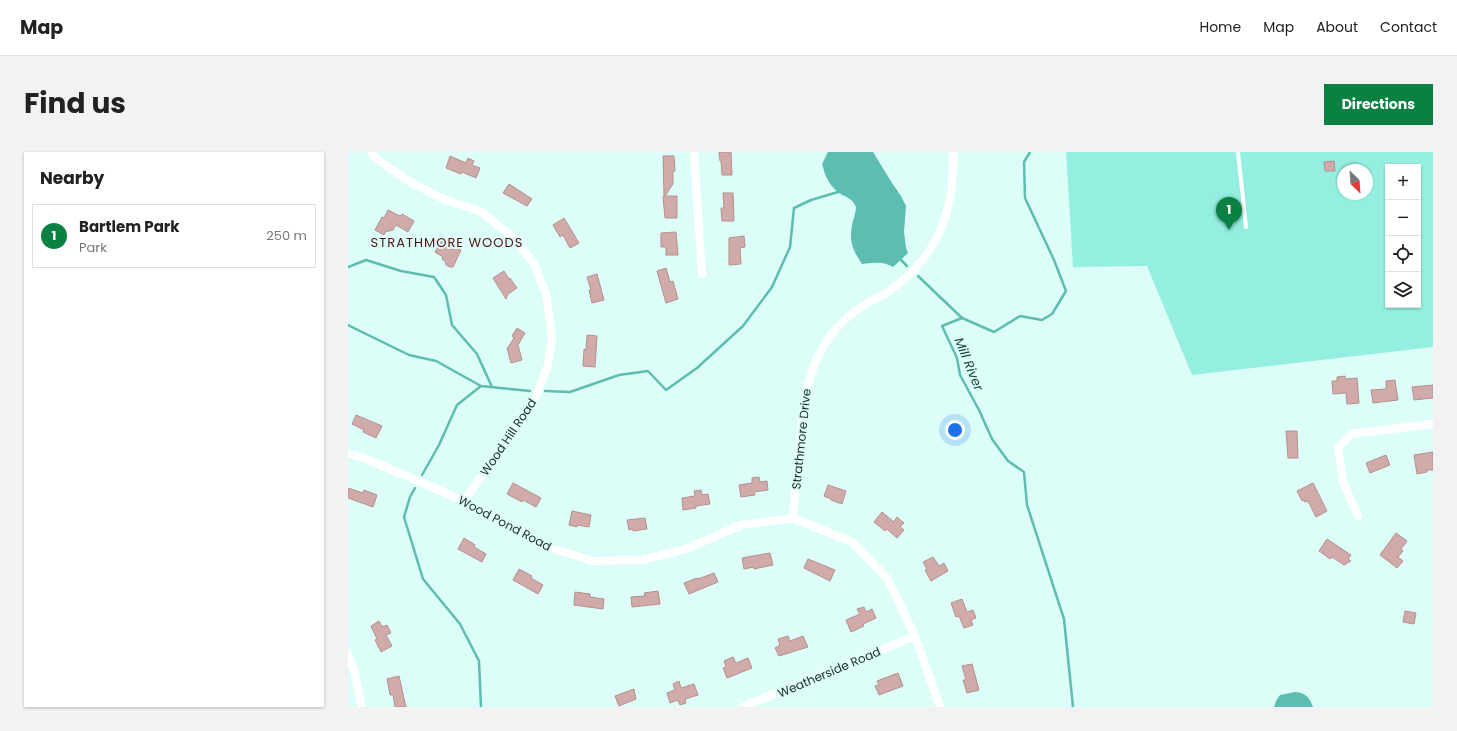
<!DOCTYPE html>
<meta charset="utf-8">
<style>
body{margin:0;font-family:Poppins,sans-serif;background:#f2f2f2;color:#222}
.controls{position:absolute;right:12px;top:12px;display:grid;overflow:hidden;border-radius:0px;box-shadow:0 1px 3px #0004}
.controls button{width:36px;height:36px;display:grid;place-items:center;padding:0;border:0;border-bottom:1px solid #e0e0e0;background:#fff;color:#222;font:20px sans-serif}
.compass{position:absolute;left:989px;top:12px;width:36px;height:36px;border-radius:50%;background:#fff;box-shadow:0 1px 3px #0004;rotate:155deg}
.you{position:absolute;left:607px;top:278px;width:14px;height:14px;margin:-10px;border:3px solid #fff;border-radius:50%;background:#1a73e8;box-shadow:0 0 0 6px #1a73e833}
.badge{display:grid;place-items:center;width:26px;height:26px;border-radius:50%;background:#0b8043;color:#fff;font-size:13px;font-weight:700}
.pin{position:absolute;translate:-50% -33px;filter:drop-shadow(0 1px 2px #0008)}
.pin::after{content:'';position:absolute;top:21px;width:14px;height:12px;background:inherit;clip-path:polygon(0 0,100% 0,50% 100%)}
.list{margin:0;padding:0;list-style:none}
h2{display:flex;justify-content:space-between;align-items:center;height:52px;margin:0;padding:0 16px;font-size:17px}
h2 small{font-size:13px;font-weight:400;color:#767676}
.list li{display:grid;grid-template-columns:26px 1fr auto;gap:12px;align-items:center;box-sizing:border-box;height:64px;margin:0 8px 8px;padding:0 8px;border:1px solid #e0e0e0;border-radius:0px}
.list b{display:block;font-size:15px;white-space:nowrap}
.list p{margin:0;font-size:13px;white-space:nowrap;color:#767676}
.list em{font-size:13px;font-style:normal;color:#767676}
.icon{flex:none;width:22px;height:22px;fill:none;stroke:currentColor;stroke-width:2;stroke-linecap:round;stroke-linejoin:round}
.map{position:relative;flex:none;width:1085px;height:555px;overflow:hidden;border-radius:0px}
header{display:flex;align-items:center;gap:24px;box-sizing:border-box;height:56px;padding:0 20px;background:#fff;border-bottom:1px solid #e0e0e0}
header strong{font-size:19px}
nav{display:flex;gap:22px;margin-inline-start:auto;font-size:14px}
.intro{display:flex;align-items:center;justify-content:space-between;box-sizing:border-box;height:96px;padding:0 24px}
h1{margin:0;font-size:28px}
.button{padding:10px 18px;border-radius:0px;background:#0b8043;color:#fff;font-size:14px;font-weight:700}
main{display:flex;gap:24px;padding:0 24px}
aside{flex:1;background:#fff;border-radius:0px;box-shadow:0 1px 3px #0004}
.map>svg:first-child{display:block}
</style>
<header>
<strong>Map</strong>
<nav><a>Home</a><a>Map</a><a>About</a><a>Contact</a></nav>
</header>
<div class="intro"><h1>Find us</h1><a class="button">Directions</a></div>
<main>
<aside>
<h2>Nearby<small></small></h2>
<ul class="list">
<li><span class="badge">1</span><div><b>Bartlem Park</b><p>Park</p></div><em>250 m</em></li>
</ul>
</aside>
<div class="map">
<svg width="1085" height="555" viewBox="0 0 1085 555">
<rect width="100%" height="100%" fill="#ddfef8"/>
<path fill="#94efe1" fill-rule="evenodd" d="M718,0H1085V195L844,223L799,114L725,115ZM1040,15H1070V153H1040ZM995,18H1019V42H995Z"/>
<g fill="#5cbdb0">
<path d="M480,0H525L544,31L553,44L558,54L556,80L558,96L560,101L545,115C535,109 525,111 514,112C505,98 501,91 504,73C505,67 508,61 508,55C505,47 498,45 491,41C483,35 477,25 475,15L474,12Z"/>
<path d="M947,540C958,541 961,545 965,555H926L928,549L932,543Z"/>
</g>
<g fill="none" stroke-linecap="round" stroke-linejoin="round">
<g stroke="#5cbdb0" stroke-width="2.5">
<polyline points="682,0 676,10 677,46 706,108 718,139 704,162 694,168 672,164 646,180 614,166 594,174 609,206 612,223 631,258 644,287 660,309 676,320 679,353 716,467 725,555"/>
<polyline points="553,108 559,114"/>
<polyline points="0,115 18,108 53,119 86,125 98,143 104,173 129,202 144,235"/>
<polyline points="570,124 614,166"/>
<polyline points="0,173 61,203 88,209 133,234 182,239"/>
<polyline points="197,239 222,240 271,223 300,219 318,238 349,216 395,174 424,135 442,95 446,56 463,48 490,40"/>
<polyline points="74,323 91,293 109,253 133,234"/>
<polyline points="67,336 62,345 56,365 75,427 112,472 131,509 133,555"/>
</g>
</g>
<g fill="#d0aba9" stroke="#b3908d">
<polygon points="371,0 383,0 384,23 374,23 373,9 372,9"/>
<polygon points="102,4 118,11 120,6 126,9 124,13 132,16 128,26 114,20 113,22 98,16"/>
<polygon points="315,4 326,4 327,19 325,19 325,32 317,44 329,44 329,66 317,66 315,45 316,44"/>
<polygon points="986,9 987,19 977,19 976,10"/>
<polygon points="161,32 184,47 179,54 155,41"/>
<polygon points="375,41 385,41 386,69 374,69 373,56 376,56"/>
<polygon points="40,58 52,64 54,62 66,69 60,80 48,73 45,78 37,80 36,83 27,78 34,65 36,66"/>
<polygon points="216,66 231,91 222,96 215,83 212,85 205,73"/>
<polygon points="328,80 330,103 318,103 318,95 313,95 313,81"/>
<polygon points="396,84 397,95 392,96 393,112 381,113 381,86"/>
<polygon points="94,88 113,98 105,115 102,115 98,113 97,109 94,107 95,105 87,100"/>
<polygon points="318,116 322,130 325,129 330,147 318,151 309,119"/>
<polygon points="156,119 161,127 162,126 169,136 160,142 158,147 145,126"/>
<polygon points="249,122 256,148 244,151 241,138 243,138 239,125"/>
<polygon points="169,176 177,181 170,193 174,208 163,211 159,196 161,194 166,186 164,184"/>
<polygon points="239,183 249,184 247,215 235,214 236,197 238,198"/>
<polygon points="997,224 998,227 1009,226 1011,251 999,252 998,241 985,242 984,229 989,229 989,225"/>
<polygon points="1047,228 1050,248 1025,251 1023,238 1038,237 1038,229"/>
<polygon points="1085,233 1085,246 1066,248 1064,235"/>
<polygon points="8,263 34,274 28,286 15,280 16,278 4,272"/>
<polygon points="938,279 949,279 950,306 940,306"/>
<polygon points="1085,300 1085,318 1079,318 1079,320 1069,322 1066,303"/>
<polygon points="1038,303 1042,313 1022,321 1018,311"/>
<polygon points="411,325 412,330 419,329 420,338 406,340 407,343 393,345 391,333 404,331 404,326"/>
<polygon points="165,331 193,346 188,355 175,348 174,350 159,342"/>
<polygon points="965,331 979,359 968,365 960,349 957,350 956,348 954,349 949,339"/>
<polygon points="480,333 498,339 494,352 483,348 483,347 476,344"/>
<polygon points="0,336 15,341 16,338 29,343 25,355 0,346"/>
<polygon points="353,338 354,343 360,342 362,352 348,354 348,356 335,358 334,346 347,344 346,339"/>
<polygon points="224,359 243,363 241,375 229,373 229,375 221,373"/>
<polygon points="534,360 546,370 549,365 556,371 552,375 556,378 549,386 539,377 537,379 526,370"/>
<polygon points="297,366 299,377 285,379 285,377 281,378 279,368"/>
<polygon points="1048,381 1059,389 1053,397 1055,399 1050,405 1055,409 1049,416 1032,403"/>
<polygon points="116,386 126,392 127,393 126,395 138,402 134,410 110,397"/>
<polygon points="979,387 1003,403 1000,407 1003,409 996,413 984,405 982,407 971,399"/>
<polygon points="422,401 425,413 406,417 406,415 396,417 394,406"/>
<polygon points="585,405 591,414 596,411 600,419 583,429 577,418 579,417 575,410"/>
<polygon points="460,407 487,418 482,429 456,416"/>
<polygon points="171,417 184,424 183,426 195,433 190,442 165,428"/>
<polygon points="366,421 370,430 341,442 336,431 349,426 350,427"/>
<polygon points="310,439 312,452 284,455 283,445 297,444 296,441"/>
<polygon points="227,440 242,442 242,445 256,447 255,457 226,453"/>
<polygon points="614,447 619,460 625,458 628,466 623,468 625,473 616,476 611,464 608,465 603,451"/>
<polygon points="516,455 518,460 524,457 528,466 515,472 516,474 503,480 498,468 512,462 509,457"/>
<polygon points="1057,459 1068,461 1066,472 1055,470"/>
<polygon points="31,469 34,475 39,473 43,481 38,483 44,494 33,500 27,488 29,487 23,474"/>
<polygon points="440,484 442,489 455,484 460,495 431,504 427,496 432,493 430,487"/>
<polygon points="385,505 388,511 400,506 404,516 379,526 375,516 378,515 376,509"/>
<polygon points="624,512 631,538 619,541 615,528 618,528 614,514"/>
<polygon points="550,521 555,534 531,543 527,534 531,533 529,529"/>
<polygon points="51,524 58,555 47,555 45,543 42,543 39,527"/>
<polygon points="331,529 333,536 346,532 350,543 337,547 338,551 332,553 330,548 322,551 319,541 327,538 325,532"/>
<polygon points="286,537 288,547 271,554 267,544"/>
</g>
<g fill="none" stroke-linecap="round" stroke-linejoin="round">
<polyline stroke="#fff" stroke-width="4" points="890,0 898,75"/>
<g stroke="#fff" stroke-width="8">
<polyline points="23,0 29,7 60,29 95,47 132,59 166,86 187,113 199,146 204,186 200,213 186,249 116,349"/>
<polyline points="346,0 354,122"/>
<polyline points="0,301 19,307 116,349 199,395 245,409 294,408 338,397 393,373 445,366 504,390 539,426 567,484 592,555"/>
<polyline points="1010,364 995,330 990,296 1003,282 1085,272"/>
<path d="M445,366C447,343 449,320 451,297C455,258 457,221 480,187C490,173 505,159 520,151C527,147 535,144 541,139C590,105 607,58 605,0"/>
<polyline points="0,502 6,519 14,555"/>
<polyline points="395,555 567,484"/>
</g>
</g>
<g text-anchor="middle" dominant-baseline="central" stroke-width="4" stroke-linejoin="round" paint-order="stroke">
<g font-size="12" fill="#1c2c29" stroke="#ddfef8">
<text transform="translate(160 285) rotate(-56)">Wood Hill Road</text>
<text transform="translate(453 287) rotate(-84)">Strathmore Drive</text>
<text transform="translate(157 371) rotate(28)">Wood Pond Road</text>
<text transform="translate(481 520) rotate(-23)">Weatherside Road</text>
</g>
<g font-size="13" letter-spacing="1" fill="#571215" stroke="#ddfef8">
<text x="99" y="90">STRATHMORE WOODS</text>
</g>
<g font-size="13" font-style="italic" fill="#204c46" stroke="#ddfef8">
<text transform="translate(621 212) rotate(68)">Mill River</text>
</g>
</g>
</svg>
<div class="controls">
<button>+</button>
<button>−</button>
<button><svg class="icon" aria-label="locate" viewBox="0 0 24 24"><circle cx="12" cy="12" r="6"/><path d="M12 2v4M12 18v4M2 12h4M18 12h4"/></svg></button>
<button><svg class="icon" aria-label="layers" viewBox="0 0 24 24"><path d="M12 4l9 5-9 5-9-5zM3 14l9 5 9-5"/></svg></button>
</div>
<svg class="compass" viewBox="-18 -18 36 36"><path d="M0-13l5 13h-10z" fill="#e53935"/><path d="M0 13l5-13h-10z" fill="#767676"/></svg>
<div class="you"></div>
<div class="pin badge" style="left:881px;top:78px">1</div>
</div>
</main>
